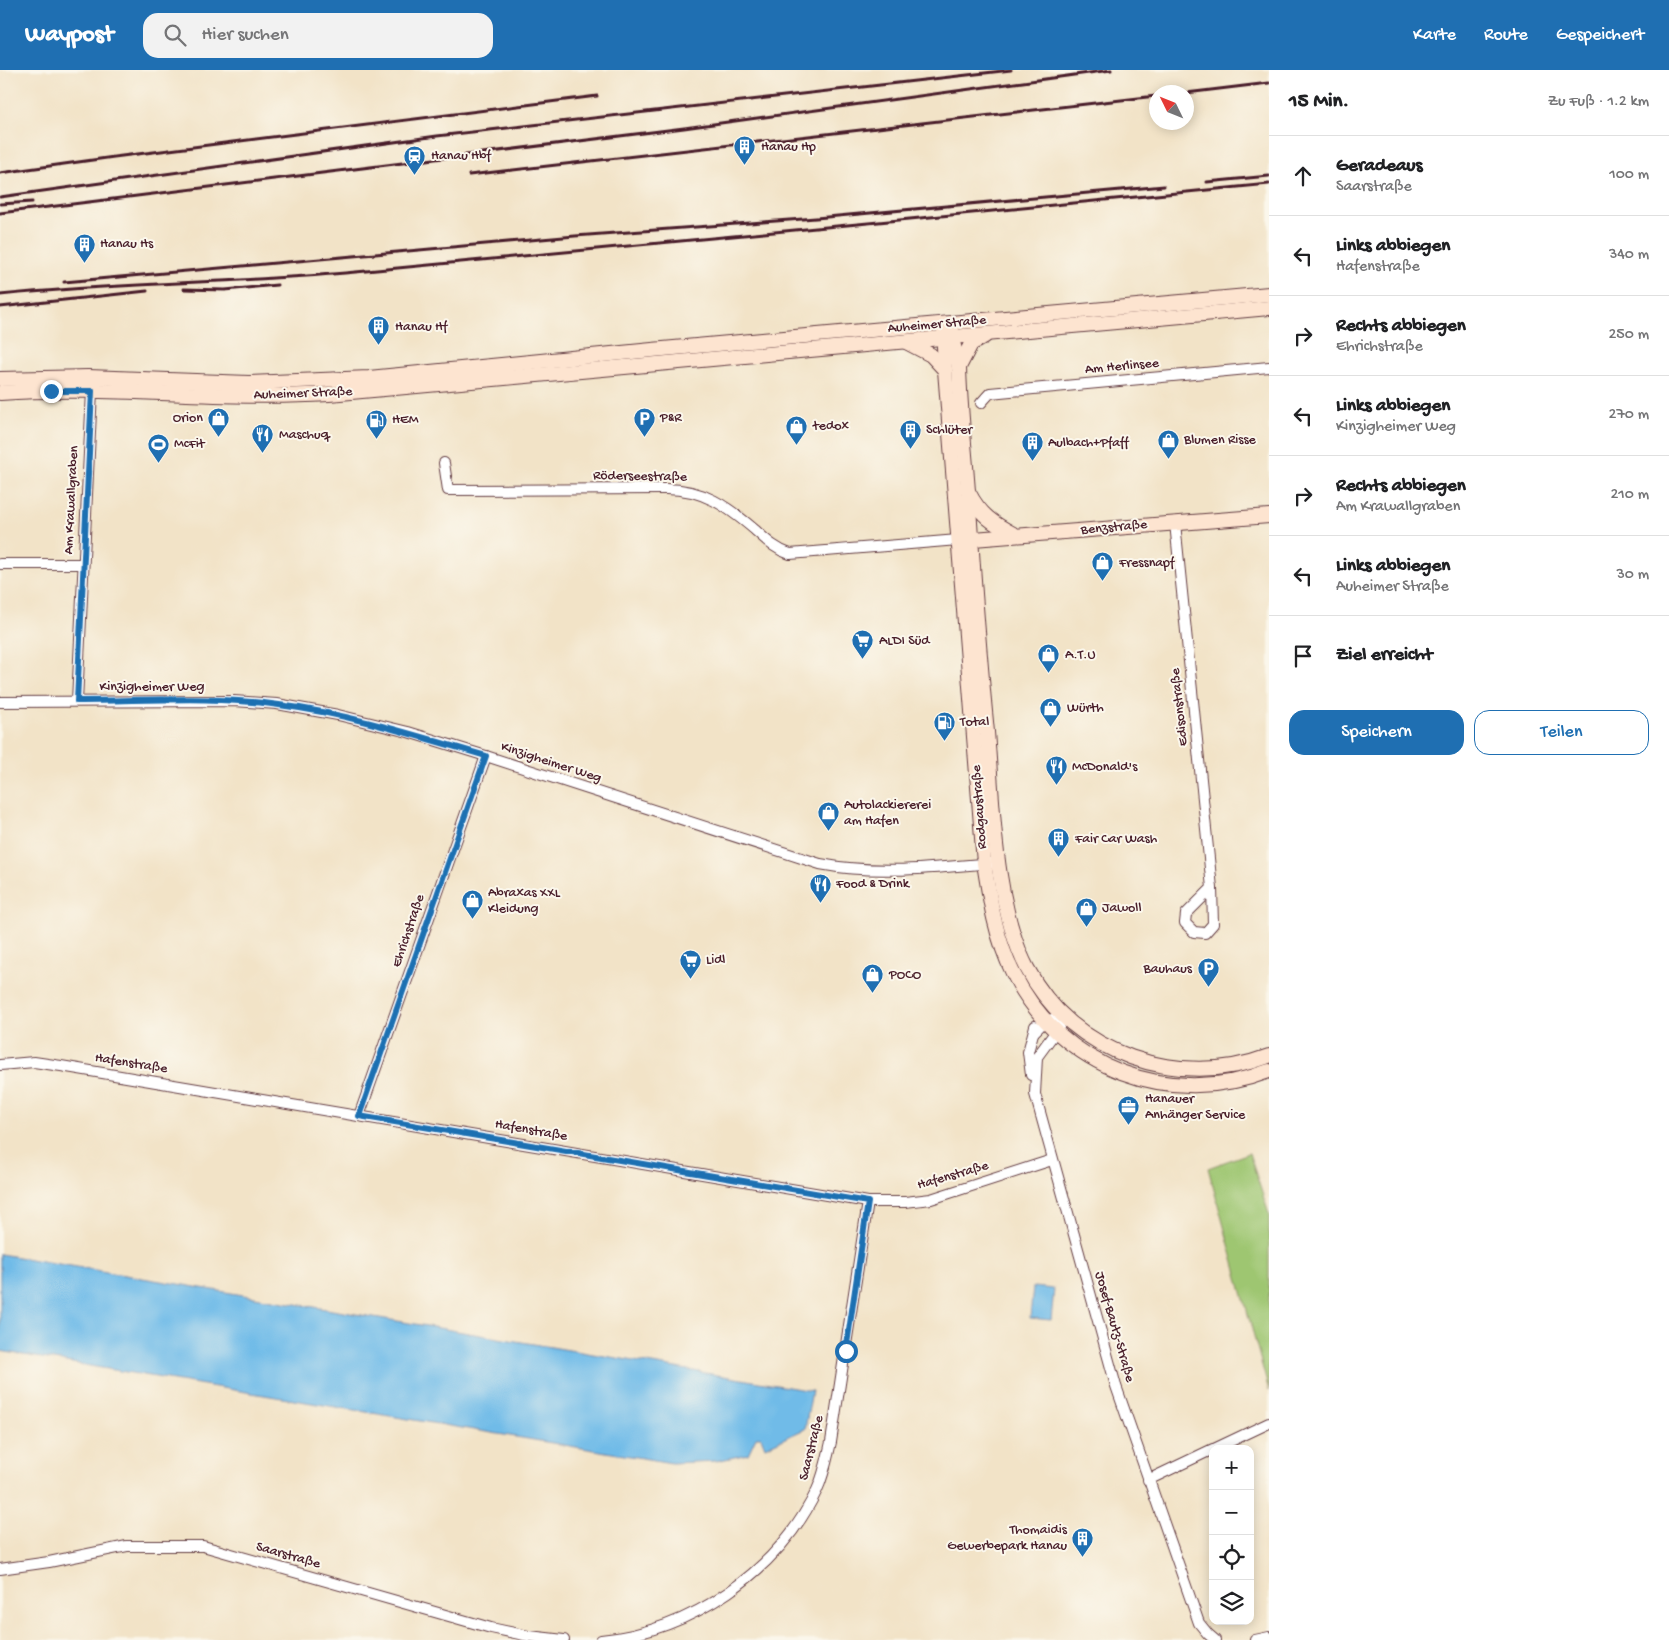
<!DOCTYPE html>
<html lang="de">
<meta charset="utf-8">
<style>
body{margin:0;font-family:"Gochi Hand",sans-serif;background:#f2f2f2;color:#202124}
.controls{position:absolute;right:15px;bottom:15px;display:grid;overflow:hidden;border-radius:10px;box-shadow:0 2px 12px #0003}
.controls button{width:45px;height:45px;display:grid;place-items:center;padding:0;border:0;border-bottom:1px solid #e0e0e0;background:#fff;color:#202124;font:25px sans-serif}
.compass{position:absolute;left:1149px;top:15px;width:45px;height:45px;border-radius:50%;background:#fff;box-shadow:0 2px 12px #0003;rotate:313deg}
.stop{position:absolute;width:15px;height:15px;margin:-11px;border:4px solid #1f6fb2;border-radius:50%;background:#fff}
.stop.end{background:#1f6fb2;border-color:#fff;box-shadow:0 1px 5px #0008}
.list{margin:0;padding:0;list-style:none}
h2{display:flex;justify-content:space-between;align-items:center;height:65px;margin:0;padding:0 20px;font-size:21px}
h2 small{font-size:16px;font-weight:400;color:#757577}
.list li{display:grid;grid-template-columns:32px 1fr auto;gap:15px;align-items:center;box-sizing:border-box;height:80px;padding:0 20px;border-top:1px solid #e0e0e0}
.list b{display:block;font-size:19px;white-space:nowrap}
.list p{margin:0;font-size:16px;white-space:nowrap;color:#757577}
.list em{font-size:16px;font-style:normal;color:#757577}
.actions{display:flex;gap:10px;padding:15px 20px}
.actions a{flex:1;padding:11px 0;border:1px solid #1f6fb2;border-radius:15px;text-align:center;font-size:18px;color:#1f6fb2}
.actions .main{background:#1f6fb2;color:#fff}
.icon{flex:none;width:28px;height:28px;fill:none;stroke:currentColor;stroke-width:2;stroke-linecap:round;stroke-linejoin:round}
.map{position:relative;flex:none;width:1269px;height:1570px;overflow:hidden}
header{display:flex;align-items:center;gap:30px;box-sizing:border-box;height:70px;padding:0 25px;background:#1f6fb2;color:#fff}
header strong{font-size:24px}
nav{display:flex;gap:28px;margin-inline-start:auto;font-size:18px}
.search{width:350px;height:45px;background:#f2f2f2;display:flex;align-items:center;gap:12px;box-sizing:border-box;padding:0 18px;border-radius:15px;color:#757577;font-size:19px}
main{display:flex}
aside{flex:1;background:#fff}
.map>svg:first-child{display:block}
</style>
<header>
<strong>Waypost</strong>
<div class="search"><svg class="icon" aria-label="search" viewBox="0 0 24 24"><circle cx="10" cy="10" r="6"/><path d="M15 15l6 6"/></svg>Hier suchen</div>
<nav><a>Karte</a><a>Route</a><a>Gespeichert</a></nav>
</header>
<main>
<div class="map">
<svg width="1269" height="1570" viewBox="0 0 1269 1570">
<rect width="100%" height="100%" fill="#fbf7ec"/>
<filter id="ink" filterUnits="userSpaceOnUse"><feTurbulence type="fractalNoise" baseFrequency=".02" numOctaves="2"/><feDisplacementMap in="SourceGraphic" scale="10" xChannelSelector="R" yChannelSelector="G"/><feConvolveMatrix kernelMatrix="1 2 1 2 8 2 1 2 1" color-interpolation-filters="sRGB"/></filter>
<filter id="wash" filterUnits="userSpaceOnUse"><feTurbulence type="fractalNoise" baseFrequency=".0096" numOctaves="4" result="noise"/><feDisplacementMap in="SourceGraphic" scale="20" xChannelSelector="R" yChannelSelector="G"/><feGaussianBlur stdDeviation="1.12" result="paint"/><feColorMatrix in="noise" values="0 0 0 0 0 0 0 0 0 0 0 0 0 0 0 0 0 1.4 0 .05"/><feComposite in="paint" operator="in"/></filter>
<g filter="url(#wash)">
<rect width="100%" height="100%" fill="#f2e3c7"/>
<polygon fill="#9ec671" stroke="#74724e" points="1249,1083 1269,1144 1269,1321 1208,1098"/>
<g fill="#6fbbe8" stroke="#5c6d8a">
<polygon points="0,1184 812,1321 805,1359 765,1377 761,1367 756,1367 748,1384 716,1391 672,1393 0,1281"/>
<polygon points="1033,1217 1054,1219 1051,1250 1030,1248"/>
</g>
</g>
<g filter="url(#ink)">
<g fill="none" stroke-linecap="round" stroke-linejoin="round">
<defs>
<g id="street">
<polyline points="981,333 990,323 1269,297"/>
<path d="M444,393L448,420L666,419C703,419 727,436 755,460C766,470 775,479 790,484L958,470"/>
<polyline points="1175,453 1212,818 1186,844 1185,853 1194,862 1205,863 1213,854 1212,818"/>
<polyline points="0,494 83,494"/>
<polyline points="77,631 92,321"/>
<path d="M0,632L234,631L277,634L338,645L408,662L486,686L820,794C877,805 933,798 991,793"/>
<polyline points="1034,962 1045,951 1063,946 1059,957 1037,987 1035,1024 1116,1316 1199,1553 1208,1564 1215,1570"/>
<polyline points="0,995 34,992 61,996 868,1132 905,1132 931,1129 1052,1090"/>
<polyline points="1031,1005 1028,982 1035,956"/>
<polyline points="359,1046 486,686"/>
<polyline points="1214,1379 1269,1353"/>
<polyline points="1148,1410 1213,1379"/>
<polyline points="0,1499 49,1492 127,1476 203,1476 491,1558 529,1566 564,1570"/>
<path d="M601,1570C691,1561 778,1502 817,1420C824,1405 827,1389 831,1372L868,1132"/>
<polyline points="1255,1570 1269,1567"/>
</g>
<g id="secondary">
<path d="M952,261L944,276L945,300L984,793C990,831 996,869 1013,903C1061,999 1170,1039 1269,1001"/>
<path d="M944,263L954,276L959,297C960,338 965,380 968,421C973,502 979,582 987,662C993,734 994,834 1027,898C1072,985 1180,1020 1269,986"/>
<polyline points="906,272 931,285 945,300"/>
<polyline points="959,297 971,274 985,266"/>
<polyline points="0,309 88,307 249,313 369,308 652,280 1269,224"/>
<path d="M0,323C110,315 219,331 329,324L1269,238"/>
<path d="M969,423C980,445 994,454 1015,465"/>
<polyline points="961,470 1269,446"/>
</g>
</defs>
<use href="#street" stroke="#633c42" stroke-width="12"/>
<use href="#secondary" stroke="#633c42" stroke-width="16"/>
<use href="#street" stroke="#fff" stroke-width="10"/>
<use href="#secondary" stroke="#fde4d0" stroke-width="14"/>
<g stroke="#4a1f2b" stroke-width="3">
<polyline points="1186,23 1269,13"/>
<polyline points="0,103 114,87 597,26"/>
<polyline points="469,105 1156,26"/>
<polyline points="1207,112 1269,106"/>
<polyline points="0,127 437,66 1011,0"/>
<polyline points="0,134 32,132"/>
<polyline points="0,143 684,58 1111,0"/>
<polyline points="64,212 575,166 816,148 1164,116"/>
<polyline points="184,219 225,220 277,215"/>
<path d="M0,225C115,213 230,213 345,203C653,176 961,143 1269,114"/>
<polyline points="0,237 147,221"/>
</g>
</g>
</g>
<g fill="none" stroke-linecap="round" stroke-linejoin="round" filter="url(#ink)">
<path stroke="#1f6fb2" stroke-width="6" d="M51,321H92L77,631C144,631 212,625 279,635C350,644 417,666 486,686L359,1046L868,1132L846,1281"/>
</g>
<defs>
<symbol id="building-pin" viewBox="-11 -11 22 30"><path d="M0 17L-7.5 6A9.5 9.5 0 1 1 7.5 6Z" fill="#1f6fb2" stroke="#fbf7ec"/><path d="M-4-6H4V6H1V3H-1V6H-4ZM-2.5-4.3h1.7v1.8h-1.7ZM.8-4.3h1.7v1.8H.8ZM-2.5-1h1.7V.8h-1.7ZM.8-1h1.7V.8H.8Z" fill="#fff"/></symbol>
<symbol id="station-pin" viewBox="-11 -11 22 30"><path d="M0 17L-7.5 6A9.5 9.5 0 1 1 7.5 6Z" fill="#1f6fb2" stroke="#fbf7ec"/><path d="M-3-6H3Q5-6 5-4V2Q5 4 3 4L4.5 6H3L1.5 4h-3L-3 6H-4.5L-3 4Q-5 4-5 2V-4Q-5-6-3-6ZM-3.5-4v3h7v-3ZM-3.5 1v1.5H-2V1ZM2 1v1.5H3.5V1Z" fill="#fff"/></symbol>
<symbol id="shop-pin" viewBox="-11 -11 22 30"><path d="M0 17L-7.5 6A9.5 9.5 0 1 1 7.5 6Z" fill="#1f6fb2" stroke="#fbf7ec"/><path d="M-5-2.5h2.3a2.7 3.5 0 0 1 5.4 0H5L5.5 6h-11ZM-1.5-2.5h3a1.5 2.3 0 0 0-3 0Z" fill="#fff"/></symbol>
<symbol id="parking-pin" viewBox="-11 -11 22 30"><path d="M0 17L-7.5 6A9.5 9.5 0 1 1 7.5 6Z" fill="#1f6fb2" stroke="#fbf7ec"/><path d="M-3.5-5.5H1a3.5 3.5 0 0 1 0 7H-1V5.5H-3.5ZM-1-3.4V-.6H.8a1.4 1.4 0 0 0 0-2.8Z" fill="#fff"/></symbol>
<symbol id="fuel-pin" viewBox="-11 -11 22 30"><path d="M0 17L-7.5 6A9.5 9.5 0 1 1 7.5 6Z" fill="#1f6fb2" stroke="#fbf7ec"/><path d="M-5.5-6h7V0h2V4h1.3V-2.5L3-4.5l.8-.8L6-3V5H2.5V1h-1V6h-7ZM-4.2-4.7v3.2H.2V-4.7Z" fill="#fff"/></symbol>
<symbol id="restaurant-pin" viewBox="-11 -11 22 30"><path d="M0 17L-7.5 6A9.5 9.5 0 1 1 7.5 6Z" fill="#1f6fb2" stroke="#fbf7ec"/><path d="M-5-6h1v4h1v-4h1v4h1v-4h1v5L-1.5 .5V6h-2V.5L-5-1ZM5-6V6H3V1.5H1.5Q1.5-4 5-6Z" fill="#fff"/></symbol>
<symbol id="stadium-pin" viewBox="-11 -11 22 30"><path d="M0 17L-7.5 6A9.5 9.5 0 1 1 7.5 6Z" fill="#1f6fb2" stroke="#fbf7ec"/><path d="M0-5a6.5 5 0 1 0 0 10a6.5 5 0 1 0 0-10ZM-3.5-1.8h7v3.6h-7Z" fill="#fff"/></symbol>
<symbol id="supermarket-pin" viewBox="-11 -11 22 30"><path d="M0 17L-7.5 6A9.5 9.5 0 1 1 7.5 6Z" fill="#1f6fb2" stroke="#fbf7ec"/><path d="M-6-5.5h2.5l.6 2H6L4.5 2H-2.5L-4.4-4H-6ZM-1.5 3.2a1.3 1.3 0 1 0 .1 0ZM3 3.2a1.3 1.3 0 1 0 .1 0Z" fill="#fff"/></symbol>
<symbol id="office-pin" viewBox="-11 -11 22 30"><path d="M0 17L-7.5 6A9.5 9.5 0 1 1 7.5 6Z" fill="#1f6fb2" stroke="#fbf7ec"/><path d="M-6-3h4V-5.5h4V-3h4V5H-6ZM-1-4.5V-3h2v-1.5ZM-6 0V1H6V0Z" fill="#fff"/></symbol>
</defs>
<g fill-rule="evenodd">
<use href="#building-pin" x="732" y="64" width="25" height="34"/>
<use href="#station-pin" x="402" y="74" width="25" height="34"/>
<use href="#building-pin" x="72" y="162" width="25" height="34"/>
<use href="#building-pin" x="366" y="244" width="25" height="34"/>
<use href="#shop-pin" x="206" y="336" width="25" height="34"/>
<use href="#parking-pin" x="632" y="336" width="25" height="34"/>
<use href="#fuel-pin" x="364" y="338" width="25" height="34"/>
<use href="#shop-pin" x="784" y="344" width="25" height="34"/>
<use href="#building-pin" x="898" y="348" width="25" height="34"/>
<use href="#restaurant-pin" x="250" y="352" width="25" height="34"/>
<use href="#shop-pin" x="1156" y="358" width="25" height="34"/>
<use href="#building-pin" x="1020" y="360" width="25" height="34"/>
<use href="#stadium-pin" x="146" y="362" width="25" height="34"/>
<use href="#shop-pin" x="1090" y="480" width="25" height="34"/>
<use href="#supermarket-pin" x="850" y="558" width="25" height="34"/>
<use href="#shop-pin" x="1036" y="572" width="25" height="34"/>
<use href="#shop-pin" x="1038" y="626" width="25" height="34"/>
<use href="#fuel-pin" x="932" y="640" width="25" height="34"/>
<use href="#restaurant-pin" x="1044" y="684" width="25" height="34"/>
<use href="#shop-pin" x="816" y="730" width="25" height="34"/>
<use href="#building-pin" x="1046" y="756" width="25" height="34"/>
<use href="#restaurant-pin" x="808" y="802" width="25" height="34"/>
<use href="#shop-pin" x="460" y="818" width="25" height="34"/>
<use href="#shop-pin" x="1074" y="826" width="25" height="34"/>
<use href="#supermarket-pin" x="678" y="878" width="25" height="34"/>
<use href="#parking-pin" x="1196" y="886" width="25" height="34"/>
<use href="#shop-pin" x="860" y="892" width="25" height="34"/>
<use href="#office-pin" x="1116" y="1024" width="25" height="34"/>
<use href="#building-pin" x="1070" y="1456" width="25" height="34"/>
</g>
<g text-anchor="middle" dominant-baseline="central" stroke-width="4" stroke-linejoin="round" paint-order="stroke">
<g font-size="14" fill="#4a1f2b" stroke="#fbf7ec" text-anchor="start">
<text x="761" y="77">Hanau Hp</text>
<text x="431" y="86">Hanau Hbf</text>
<text x="100" y="174">Hanau Hs</text>
<text x="395" y="257">Hanau Hf</text>
<text x="203" y="348" text-anchor="end">Orion</text>
<text x="660" y="348">P&amp;R</text>
<text x="392" y="350">HEM</text>
<text x="813" y="356">tedox</text>
<text x="926" y="360">Schlüter</text>
<text x="279" y="365">Maschuq</text>
<text x="1184" y="370">Blumen Risse</text>
<text x="1048" y="373">Aulbach+Pfaff</text>
<text x="174" y="374">McFit</text>
<text x="1119" y="493">Fressnapf</text>
<text x="879" y="571">ALDI Süd</text>
<text x="1065" y="585">A.T.U</text>
<text x="1067" y="638">Würth</text>
<text x="960" y="652">Total</text>
<text x="1072" y="697">McDonald's</text>
<text x="844" y="735">Autolackiererei<tspan x="844" dy="16">am Hafen</tspan></text>
<text x="1075" y="769">Fair Car Wash</text>
<text x="836" y="814">Food &amp; Drink</text>
<text x="488" y="823">Abraxas XXL<tspan x="488" dy="16">Kleidung</tspan></text>
<text x="1102" y="838">Jawoll</text>
<text x="706" y="890">Lidl</text>
<text x="1192" y="899" text-anchor="end">Bauhaus</text>
<text x="889" y="905">POCO</text>
<text x="1145" y="1029">Hanauer<tspan x="1145" dy="16">Anhänger Service</tspan></text>
<text x="1067" y="1460" text-anchor="end">Thomaidis<tspan x="1067" dy="16">Gewerbepark Hanau</tspan></text>
</g>
<g font-size="14" fill="#4a1f2b" stroke="#fbf7ec">
<text transform="translate(937 255) rotate(-5)">Auheimer Straße</text>
<text transform="translate(1122 297) rotate(-5)">Am Herlinsee</text>
<text transform="translate(303 324) rotate(-2)">Auheimer Straße</text>
<text transform="translate(640 407) rotate(1)">Röderseestraße</text>
<text transform="translate(72 430) rotate(-87)">Am Krawallgraben</text>
<text transform="translate(1114 458) rotate(-5)">Benzstraße</text>
<text x="152" y="617">Kinzigheimer Weg</text>
<text transform="translate(1180 637) rotate(-96)">Edisonstraße</text>
<text transform="translate(551 693) rotate(18)">Kinzigheimer Weg</text>
<text transform="translate(980 737) rotate(-94)">Rodgaustraße</text>
<text transform="translate(409 861) rotate(-71)">Ehrichstraße</text>
<text transform="translate(131 994) rotate(9)">Hafenstraße</text>
<text transform="translate(531 1061) rotate(10)">Hafenstraße</text>
<text transform="translate(953 1106) rotate(-16)">Hafenstraße</text>
<text transform="translate(1114 1257) rotate(74)">Josef-Bautz-Straße</text>
<text transform="translate(812 1378) rotate(-76)">Saarstraße</text>
<text transform="translate(288 1486) rotate(16)">Saarstraße</text>
</g>
</g>
</svg>
<div class="controls">
<button>+</button>
<button>−</button>
<button><svg class="icon" aria-label="locate" viewBox="0 0 24 24"><circle cx="12" cy="12" r="6"/><path d="M12 2v4M12 18v4M2 12h4M18 12h4"/></svg></button>
<button><svg class="icon" aria-label="layers" viewBox="0 0 24 24"><path d="M12 4l9 5-9 5-9-5zM3 14l9 5 9-5"/></svg></button>
</div>
<svg class="compass" viewBox="-18 -18 36 36"><path d="M0-13l5 13h-10z" fill="#e53935"/><path d="M0 13l5-13h-10z" fill="#757577"/></svg>
<div class="stop" style="left:846px;top:1281px"></div>
<div class="stop end" style="left:51px;top:321px"></div>
</div>
<aside>
<h2>15 Min.<small>Zu Fuß · 1.2 km</small></h2>
<ul class="list">
<li><svg class="icon" aria-label="ahead" viewBox="0 0 24 24"><path d="M12 20V5M6 11l6-6 6 6"/></svg><div><b>Geradeaus</b><p>Saarstraße</p></div><em>100 m</em></li>
<li><svg class="icon" aria-label="left" viewBox="0 0 24 24"><path d="M17 20v-9H6M10 6l-5 5 5 5"/></svg><div><b>Links abbiegen</b><p>Hafenstraße</p></div><em>340 m</em></li>
<li><svg class="icon" aria-label="right" viewBox="0 0 24 24"><path d="M7 20v-9h11M14 6l5 5-5 5"/></svg><div><b>Rechts abbiegen</b><p>Ehrichstraße</p></div><em>250 m</em></li>
<li><svg class="icon" aria-label="left" viewBox="0 0 24 24"><path d="M17 20v-9H6M10 6l-5 5 5 5"/></svg><div><b>Links abbiegen</b><p>Kinzigheimer Weg</p></div><em>270 m</em></li>
<li><svg class="icon" aria-label="right" viewBox="0 0 24 24"><path d="M7 20v-9h11M14 6l5 5-5 5"/></svg><div><b>Rechts abbiegen</b><p>Am Krawallgraben</p></div><em>210 m</em></li>
<li><svg class="icon" aria-label="left" viewBox="0 0 24 24"><path d="M17 20v-9H6M10 6l-5 5 5 5"/></svg><div><b>Links abbiegen</b><p>Auheimer Straße</p></div><em>30 m</em></li>
<li><svg class="icon" aria-label="arrive" viewBox="0 0 24 24"><path d="M6 21V4h12l-3 4 3 4H6"/></svg><div><b>Ziel erreicht</b></div></li>
</ul>
<div class="actions"><a class="main">Speichern</a><a>Teilen</a></div>
</aside>
</main>
